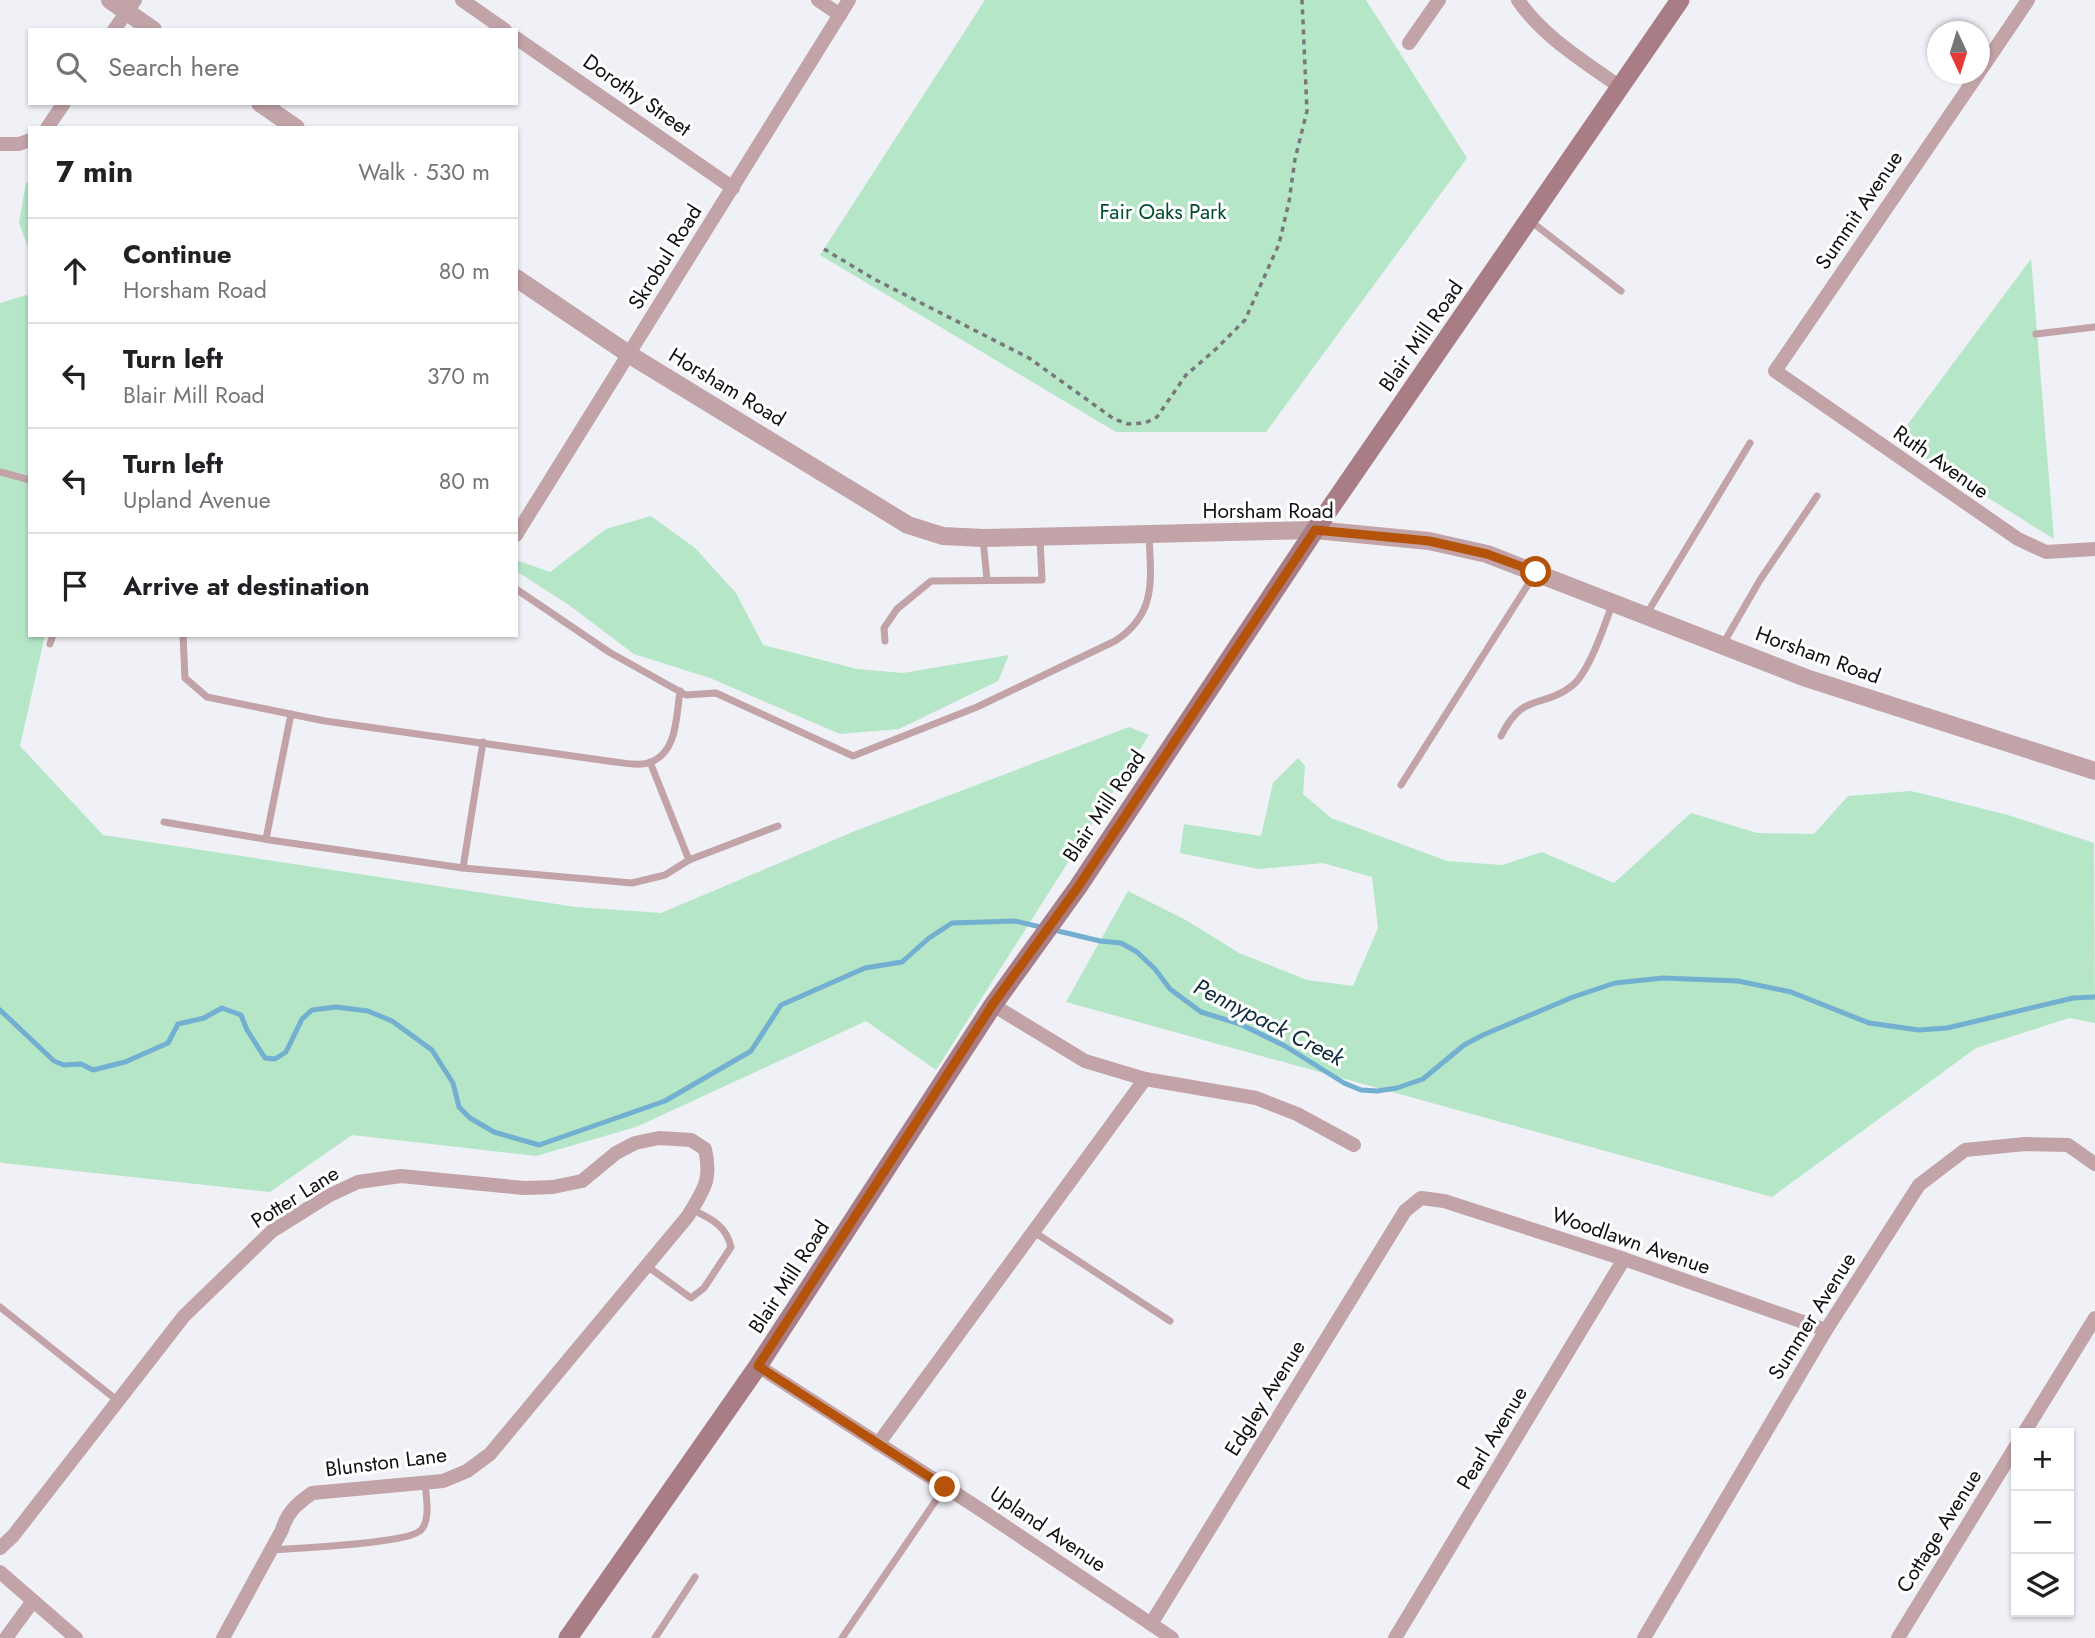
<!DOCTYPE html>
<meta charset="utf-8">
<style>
body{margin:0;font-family:Jost,sans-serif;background:#f2f2f2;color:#202124}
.controls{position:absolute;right:21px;bottom:21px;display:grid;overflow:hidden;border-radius:0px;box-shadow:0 2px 5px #0004}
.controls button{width:63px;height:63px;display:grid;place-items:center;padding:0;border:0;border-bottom:2px solid #e0e0e0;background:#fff;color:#202124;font:35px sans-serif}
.compass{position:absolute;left:1927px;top:21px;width:63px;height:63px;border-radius:50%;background:#fff;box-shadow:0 2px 5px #0004;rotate:176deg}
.stop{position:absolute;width:21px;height:21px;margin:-16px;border:5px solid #b45309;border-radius:50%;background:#fff}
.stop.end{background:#b45309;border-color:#fff;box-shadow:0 2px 7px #0008}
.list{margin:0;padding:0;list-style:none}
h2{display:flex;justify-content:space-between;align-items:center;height:91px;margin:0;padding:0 28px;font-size:30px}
h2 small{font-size:23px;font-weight:400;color:#757577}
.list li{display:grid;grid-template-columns:46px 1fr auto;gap:21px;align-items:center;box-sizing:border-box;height:105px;padding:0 28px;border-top:2px solid #e0e0e0}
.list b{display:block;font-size:26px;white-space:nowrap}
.list p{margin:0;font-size:23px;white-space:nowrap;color:#757577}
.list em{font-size:23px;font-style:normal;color:#757577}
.icon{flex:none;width:38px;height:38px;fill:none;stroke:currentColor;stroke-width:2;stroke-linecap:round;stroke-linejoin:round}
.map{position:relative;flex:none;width:2095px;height:1638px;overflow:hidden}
.search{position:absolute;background:#fff;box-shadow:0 2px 5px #0004;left:28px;top:28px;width:490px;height:77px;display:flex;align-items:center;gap:18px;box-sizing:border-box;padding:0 24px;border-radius:0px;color:#757577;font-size:26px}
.panel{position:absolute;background:#fff;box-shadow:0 2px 5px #0004;left:28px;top:126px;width:490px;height:511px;border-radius:0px}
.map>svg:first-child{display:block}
</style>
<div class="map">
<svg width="2095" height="1638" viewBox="0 0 2095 1638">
<rect width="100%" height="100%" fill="#f0f0f7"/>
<g fill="#b4e6c7">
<polygon points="985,0 1366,0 1467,158 1266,432 1116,432 820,255"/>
<polygon points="30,182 30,253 19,223 26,183"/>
<polygon points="2031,259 2054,539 1896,440"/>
<polygon points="30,294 30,635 45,635 20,746 103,835 576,907 661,913 855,831 1129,727 1149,735 936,1070 866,1021 636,1127 536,1156 352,1135 270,1192 3,1163 0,1162 0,303"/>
<polygon points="651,516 695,548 736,593 763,645 857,669 903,673 1009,655 998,681 899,729 840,734 710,678 634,654 569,605 516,571 516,560 550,572 606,529"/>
<polygon points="1298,758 1305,766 1303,794 1331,818 1447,861 1502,865 1542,852 1614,883 1691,813 1757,833 1814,834 1848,796 1911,791 2008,815 2094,843 2095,1023 2069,1018 1976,1048 1772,1197 1066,1002 1128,891 1184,919 1239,953 1307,980 1353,986 1378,928 1372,877 1323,863 1258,869 1180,853 1184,824 1261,836 1273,783"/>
</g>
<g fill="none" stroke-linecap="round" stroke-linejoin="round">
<g stroke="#73afd1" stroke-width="5">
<polyline points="1054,930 1100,941 1121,943 1137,952 1155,969 1170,989 1201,1012 1240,1024 1285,1046 1344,1083 1361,1090 1377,1091 1397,1088 1423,1079 1464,1045 1483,1035 1573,997 1615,983 1663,978 1738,981 1791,992 1869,1023 1919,1030 1947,1028 2073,998 2095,997"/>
<polyline points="0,1010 54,1061 64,1065 81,1064 93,1070 125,1062 168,1043 178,1024 204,1018 222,1008 241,1015 247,1030 265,1058 275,1059 286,1052 302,1019 312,1010 336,1007 368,1011 392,1021 432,1050 453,1083 459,1107 470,1118 494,1132 539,1145 665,1101 751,1051 781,1005 865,968 902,962 929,938 952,923 1015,921 1045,928"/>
</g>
<polyline stroke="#77777c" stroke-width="3.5" stroke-dasharray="5 5" stroke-linecap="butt" points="824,249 874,279 1029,358 1114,419 1128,424 1145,423 1157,417 1186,375 1216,349 1245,320 1279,244 1289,202 1295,159 1307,111 1302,0"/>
<g stroke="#c1a3a8" stroke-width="7">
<polyline points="1529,220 1621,291"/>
<polyline points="2036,334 2095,327"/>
<polyline points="0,472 30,480"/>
<polyline points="983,539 987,580"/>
<path d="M516,589L609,652L686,695L716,693L853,756L977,707L1115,641C1157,614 1151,580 1149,536"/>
<polyline points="1646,615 1750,443"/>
<path d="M183,635L185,678L207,697L325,721L615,762C625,763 638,766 648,763C678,754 676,716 680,691"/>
<polyline points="885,641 884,628 897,609 931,581 1042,580 1040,539"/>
<polyline points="50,644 53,635"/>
<polyline points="1723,644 1760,580 1817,496"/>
<path d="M1501,736C1524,690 1542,710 1573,685C1590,670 1605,624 1613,602"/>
<polyline points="650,762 689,860"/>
<polyline points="1401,785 1536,572"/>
<polyline points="164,822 270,840 463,868 632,883 665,875 689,860 778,826"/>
<polyline points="266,839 291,714"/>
<polyline points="463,868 483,742"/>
<polyline points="1034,1232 1170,1321"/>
<path d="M647,1266L691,1298L704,1288L731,1247C726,1225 711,1219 691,1209"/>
<polyline points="0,1307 118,1401"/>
<path d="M271,1550C295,1548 409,1544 421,1530C431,1519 426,1497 425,1483"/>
<polyline points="655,1638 695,1577"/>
<polyline points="842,1638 945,1487"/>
</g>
<g stroke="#c1a3a8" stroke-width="14">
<polyline points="462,0 505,30"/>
<polyline points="818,0 840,15"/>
<path d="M1518,0C1543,37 1584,61 1620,87"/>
<polyline points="114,30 135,0"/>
<polyline points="516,38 733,188"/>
<polyline points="1409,43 1439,0"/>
<polyline points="1980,71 2028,0"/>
<polyline points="1978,74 1775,371 2018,539 2046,552 2095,549"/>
<polyline points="47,128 64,103"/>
<polyline points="0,144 19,144 30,140"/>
<polyline points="516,535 849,0"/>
<polyline points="993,1005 1085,1061 1145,1079 1256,1098 1297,1114 1354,1145"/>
<polyline points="758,1366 975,1506 1172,1638"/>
<polyline points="2024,1433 2095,1318"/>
<polyline points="878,1444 1145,1079"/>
<path d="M0,1548L13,1536L184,1316L272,1231L328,1196L358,1182L401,1176L524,1188L553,1187L582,1181L616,1153L635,1143L659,1138L691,1140L705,1149C712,1181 704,1189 688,1216L490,1454L467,1471L443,1481L312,1493C297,1504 287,1512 282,1530L223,1638"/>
<polyline points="0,1572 76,1638"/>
<polyline points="1151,1624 1405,1211 1421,1198 1444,1201 1624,1259 1826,1330"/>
<polyline points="6,1638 33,1601"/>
<polyline points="1395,1638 1624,1259"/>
<polyline points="1644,1638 1826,1330 1919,1185 1965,1150 2025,1144 2068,1145 2095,1164"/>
<polyline points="1898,1638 2016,1446"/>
</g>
<g stroke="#c1a3a8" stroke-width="18">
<polyline points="110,0 153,30"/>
<polyline points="260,103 296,128"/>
<polyline points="516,278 630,355 908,525 943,536 983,538 1315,530 1429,541 1487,554 1806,678 2095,771"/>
</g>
<polyline stroke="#a87d85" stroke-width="19" points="568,1638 758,1366 993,1005 1078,887 1315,530 1680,0"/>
</g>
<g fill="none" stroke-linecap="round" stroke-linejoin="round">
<polyline stroke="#b45309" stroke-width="9" points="945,1487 758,1366 993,1004 1078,887 1315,530 1429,541 1487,554 1536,572"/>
</g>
<g text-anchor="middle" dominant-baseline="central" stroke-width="6" stroke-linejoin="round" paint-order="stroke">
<g font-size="21" fill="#111113" stroke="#fff">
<text transform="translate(637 95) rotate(35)">Dorothy Street</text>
<text transform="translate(1859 210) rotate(-56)">Summit Avenue</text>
<text transform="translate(665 257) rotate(-58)">Skrobul Road</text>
<text transform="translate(1421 336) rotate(-55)">Blair Mill Road</text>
<text transform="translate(727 387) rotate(31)">Horsham Road</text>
<text transform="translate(1941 462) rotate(35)">Ruth Avenue</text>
<text x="1268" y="511">Horsham Road</text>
<text transform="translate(1818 655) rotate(20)">Horsham Road</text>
<text transform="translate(1104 806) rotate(-56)">Blair Mill Road</text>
<text transform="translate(295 1197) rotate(-32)">Potter Lane</text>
<text transform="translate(1631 1241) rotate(19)">Woodlawn Avenue</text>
<text transform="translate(789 1277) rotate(-57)">Blair Mill Road</text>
<text transform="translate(1812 1316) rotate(-58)">Summer Avenue</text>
<text transform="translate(1265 1398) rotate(-58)">Edgley Avenue</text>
<text transform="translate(1492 1438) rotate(-59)">Pearl Avenue</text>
<text transform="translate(386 1462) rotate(-7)">Blunston Lane</text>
<text transform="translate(1048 1529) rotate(34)">Upland Avenue</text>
<text transform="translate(1939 1531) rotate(-58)">Cottage Avenue</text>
</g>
<g font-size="21" fill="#024e2e" stroke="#fff">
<text x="1163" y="212">Fair Oaks Park</text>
</g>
<g font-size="23" font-style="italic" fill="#102d3c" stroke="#fff">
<text transform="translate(1269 1022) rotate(27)">Pennypack Creek</text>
</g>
</g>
</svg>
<div class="controls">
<button>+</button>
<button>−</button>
<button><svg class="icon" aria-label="layers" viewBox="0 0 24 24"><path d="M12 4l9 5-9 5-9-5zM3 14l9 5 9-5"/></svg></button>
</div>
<svg class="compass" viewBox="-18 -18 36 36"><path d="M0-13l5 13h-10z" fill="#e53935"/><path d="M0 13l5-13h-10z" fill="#757577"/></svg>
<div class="stop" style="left:1536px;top:572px"></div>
<div class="stop end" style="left:945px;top:1487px"></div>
<div class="search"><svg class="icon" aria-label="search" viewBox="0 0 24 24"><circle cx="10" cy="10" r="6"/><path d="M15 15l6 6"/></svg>Search here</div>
<section class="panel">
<h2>7 min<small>Walk · 530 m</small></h2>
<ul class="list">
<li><svg class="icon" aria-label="ahead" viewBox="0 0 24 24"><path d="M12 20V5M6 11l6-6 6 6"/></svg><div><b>Continue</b><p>Horsham Road</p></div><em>80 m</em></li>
<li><svg class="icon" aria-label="left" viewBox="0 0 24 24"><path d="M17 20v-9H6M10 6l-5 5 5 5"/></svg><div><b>Turn left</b><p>Blair Mill Road</p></div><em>370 m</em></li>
<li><svg class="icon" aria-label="left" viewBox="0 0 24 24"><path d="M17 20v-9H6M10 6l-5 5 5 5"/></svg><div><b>Turn left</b><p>Upland Avenue</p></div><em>80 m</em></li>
<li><svg class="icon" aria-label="arrive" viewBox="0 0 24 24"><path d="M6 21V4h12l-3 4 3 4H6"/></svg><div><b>Arrive at destination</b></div></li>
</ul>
</section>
</div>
